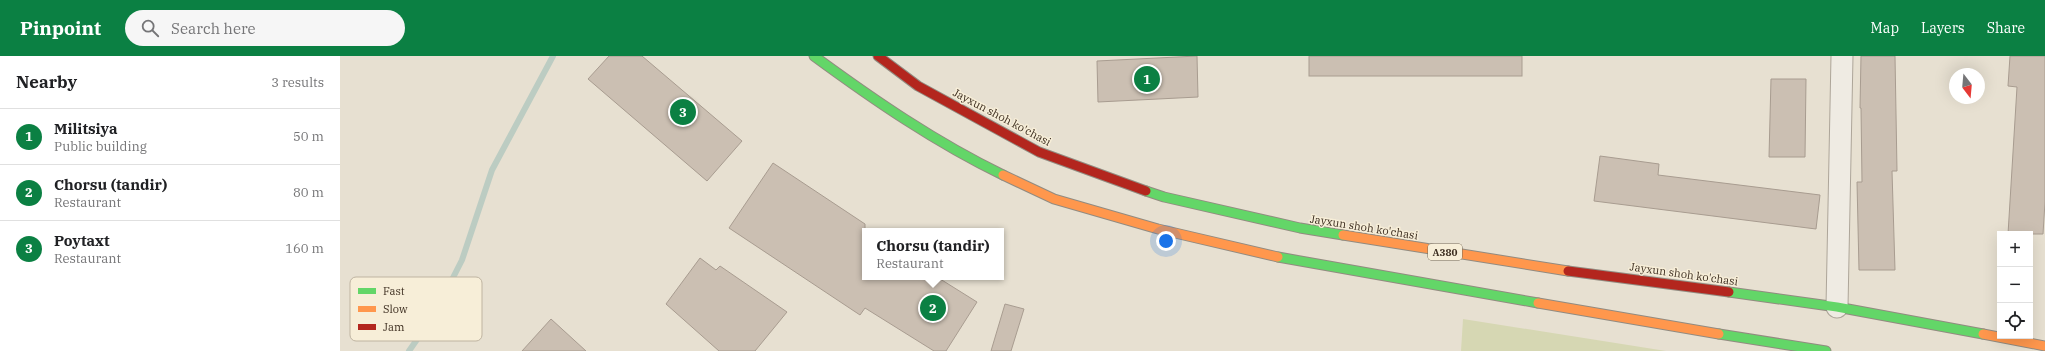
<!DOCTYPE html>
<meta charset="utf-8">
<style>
body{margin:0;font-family:"IBM Plex Serif",serif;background:#f6f6f6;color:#202124}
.controls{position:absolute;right:12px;bottom:12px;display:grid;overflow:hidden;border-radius:0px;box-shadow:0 4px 16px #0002}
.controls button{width:36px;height:36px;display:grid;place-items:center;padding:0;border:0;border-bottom:1px solid #e0e0e0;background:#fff;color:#202124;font:20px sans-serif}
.compass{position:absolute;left:1609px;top:12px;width:36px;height:36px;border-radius:50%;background:#fff;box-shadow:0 4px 16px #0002;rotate:164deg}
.you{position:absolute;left:826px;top:185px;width:14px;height:14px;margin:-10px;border:3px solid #fff;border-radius:50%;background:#1a73e8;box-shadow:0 0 0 6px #1a73e833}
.badge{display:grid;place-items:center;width:26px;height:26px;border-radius:50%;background:#0b8043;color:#fff;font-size:13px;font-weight:700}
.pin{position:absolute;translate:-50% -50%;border:2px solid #fff;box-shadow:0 1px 4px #0006}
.popup{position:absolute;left:522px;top:172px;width:142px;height:52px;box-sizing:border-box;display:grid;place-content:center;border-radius:0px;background:#fff;filter:drop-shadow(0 1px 3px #0005);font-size:13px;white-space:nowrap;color:#757577}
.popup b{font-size:15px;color:#202124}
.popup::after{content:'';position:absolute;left:50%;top:100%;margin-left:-8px;border:8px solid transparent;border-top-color:#fff}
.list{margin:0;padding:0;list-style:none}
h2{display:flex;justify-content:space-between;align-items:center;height:52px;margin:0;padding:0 16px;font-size:17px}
h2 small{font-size:13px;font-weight:400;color:#757577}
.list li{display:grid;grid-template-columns:26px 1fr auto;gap:12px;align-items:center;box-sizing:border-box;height:56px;padding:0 16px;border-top:1px solid #e0e0e0}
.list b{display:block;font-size:15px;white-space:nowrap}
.list p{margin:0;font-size:13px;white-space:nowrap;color:#757577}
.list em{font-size:13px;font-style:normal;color:#757577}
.icon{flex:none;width:22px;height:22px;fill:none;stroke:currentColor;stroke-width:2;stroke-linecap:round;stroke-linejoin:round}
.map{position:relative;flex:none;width:1705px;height:295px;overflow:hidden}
header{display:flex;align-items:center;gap:24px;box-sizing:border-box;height:56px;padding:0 20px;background:#0b8043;color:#fff}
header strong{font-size:19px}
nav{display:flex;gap:22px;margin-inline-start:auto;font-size:14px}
.search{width:280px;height:36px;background:#f6f6f6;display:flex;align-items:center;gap:10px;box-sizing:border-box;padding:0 14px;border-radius:22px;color:#757577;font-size:15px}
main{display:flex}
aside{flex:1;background:#fff}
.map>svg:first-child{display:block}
</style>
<header>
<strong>Pinpoint</strong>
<div class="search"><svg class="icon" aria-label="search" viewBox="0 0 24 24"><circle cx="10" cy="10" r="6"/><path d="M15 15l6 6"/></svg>Search here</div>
<nav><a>Map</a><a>Layers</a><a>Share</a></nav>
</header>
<main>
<aside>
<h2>Nearby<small>3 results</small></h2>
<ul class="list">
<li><span class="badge">1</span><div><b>Militsiya</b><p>Public building</p></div><em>50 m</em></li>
<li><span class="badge">2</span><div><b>Chorsu (tandir)</b><p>Restaurant</p></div><em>80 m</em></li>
<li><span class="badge">3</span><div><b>Poytaxt</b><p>Restaurant</p></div><em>160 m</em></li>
</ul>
</aside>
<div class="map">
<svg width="1705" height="295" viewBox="0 0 1705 295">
<rect width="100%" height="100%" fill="#e7e0d1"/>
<polygon fill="#d6d7b3" points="1123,263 1326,295 1121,295"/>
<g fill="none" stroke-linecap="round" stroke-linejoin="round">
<polyline stroke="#bcccc2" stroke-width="6" points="69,295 94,259 122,204 152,114 213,0"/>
</g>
<g fill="#cbbfb2" stroke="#a89c90">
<polygon points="269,0 302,0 402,85 367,125 248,23"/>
<polygon points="857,0 858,41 758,46 757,5"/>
<rect x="969" y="0" width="213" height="20"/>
<polygon points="1521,0 1555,0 1557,115 1552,115 1555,214 1519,214 1517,126 1522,126 1521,52 1520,52"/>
<polygon points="1670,0 1705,0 1705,146 1703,178 1668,178 1677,31 1668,30"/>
<polygon points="1431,23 1466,23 1465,101 1429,101"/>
<polygon points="1260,100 1319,108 1318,119 1480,139 1476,173 1254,145"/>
<polygon points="433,107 525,168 525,221 597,221 637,246 606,295 594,295 525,252 520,259 389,172"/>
<polygon points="360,202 376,214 380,210 447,256 415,295 379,295 326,248"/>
<polygon points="665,248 684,253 671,295 651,295"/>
<polygon points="211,263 246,295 182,295"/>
</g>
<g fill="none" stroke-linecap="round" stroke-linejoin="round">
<defs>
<polyline id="street" points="1497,251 1502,0"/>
<g id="fast">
<path d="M474,0C534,44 595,86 663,119"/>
<polyline points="806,135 824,141 960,172 1003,179"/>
<polyline points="938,201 1198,247"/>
<polyline points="1389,236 1497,251 1643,278"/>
<polyline points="1379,278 1486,295"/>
</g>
<g id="slow">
<polyline points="663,119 714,143 818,173 938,201"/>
<polyline points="1003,179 1228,215"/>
<polyline points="1198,247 1379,278"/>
<polyline points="1643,278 1705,290"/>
</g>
<g id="jam">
<polyline points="538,0 578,30 699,96 806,135"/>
<polyline points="1228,215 1389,236"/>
</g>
</defs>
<use href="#street" stroke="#ada599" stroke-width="23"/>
<use href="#fast" stroke="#928b80" stroke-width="11"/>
<use href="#slow" stroke="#928b80" stroke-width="11"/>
<use href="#jam" stroke="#928b80" stroke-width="11"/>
<use href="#street" stroke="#efebe3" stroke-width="21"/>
<use href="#fast" stroke="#63d668" stroke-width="9"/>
<use href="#slow" stroke="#ff974d" stroke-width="9"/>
<use href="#jam" stroke="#b3261e" stroke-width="9"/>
</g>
<g text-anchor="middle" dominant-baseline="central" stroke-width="3" stroke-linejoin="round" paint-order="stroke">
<rect fill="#f7eed8" stroke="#756857" stroke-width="1" x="1088" y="188" width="34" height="16" rx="3"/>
<g font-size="10" font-weight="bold" fill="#3d2e20">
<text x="1105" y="196">A380</text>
</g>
<g font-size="11" fill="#3d2e20" stroke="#f7eed8">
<text transform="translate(662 61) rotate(28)">Jayxun shoh ko'chasi</text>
<text transform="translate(1024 171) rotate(9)">Jayxun shoh ko'chasi</text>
<text transform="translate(1344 218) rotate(8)">Jayxun shoh ko'chasi</text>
</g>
</g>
<rect x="10" y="221" width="132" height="64" rx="6" fill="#f7eed8" stroke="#bfb4a1" stroke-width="1"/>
<rect x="18" y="232" width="18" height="6" fill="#63d668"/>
<rect x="18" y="250" width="18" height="6" fill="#ff974d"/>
<rect x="18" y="268" width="18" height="6" fill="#b3261e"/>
<g font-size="11" fill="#3d2e20">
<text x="43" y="239">Fast</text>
<text x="43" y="257">Slow</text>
<text x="43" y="275">Jam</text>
</g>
</svg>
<div class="controls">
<button>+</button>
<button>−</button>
<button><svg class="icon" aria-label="locate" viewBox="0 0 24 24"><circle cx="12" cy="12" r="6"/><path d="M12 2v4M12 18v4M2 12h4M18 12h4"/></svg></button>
</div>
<svg class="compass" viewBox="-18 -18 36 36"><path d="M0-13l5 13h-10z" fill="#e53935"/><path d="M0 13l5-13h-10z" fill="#757577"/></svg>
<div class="you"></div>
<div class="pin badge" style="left:807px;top:23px">1</div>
<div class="pin badge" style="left:593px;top:252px">2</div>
<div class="popup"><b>Chorsu (tandir)</b>Restaurant</div>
<div class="pin badge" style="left:343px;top:56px">3</div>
</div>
</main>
